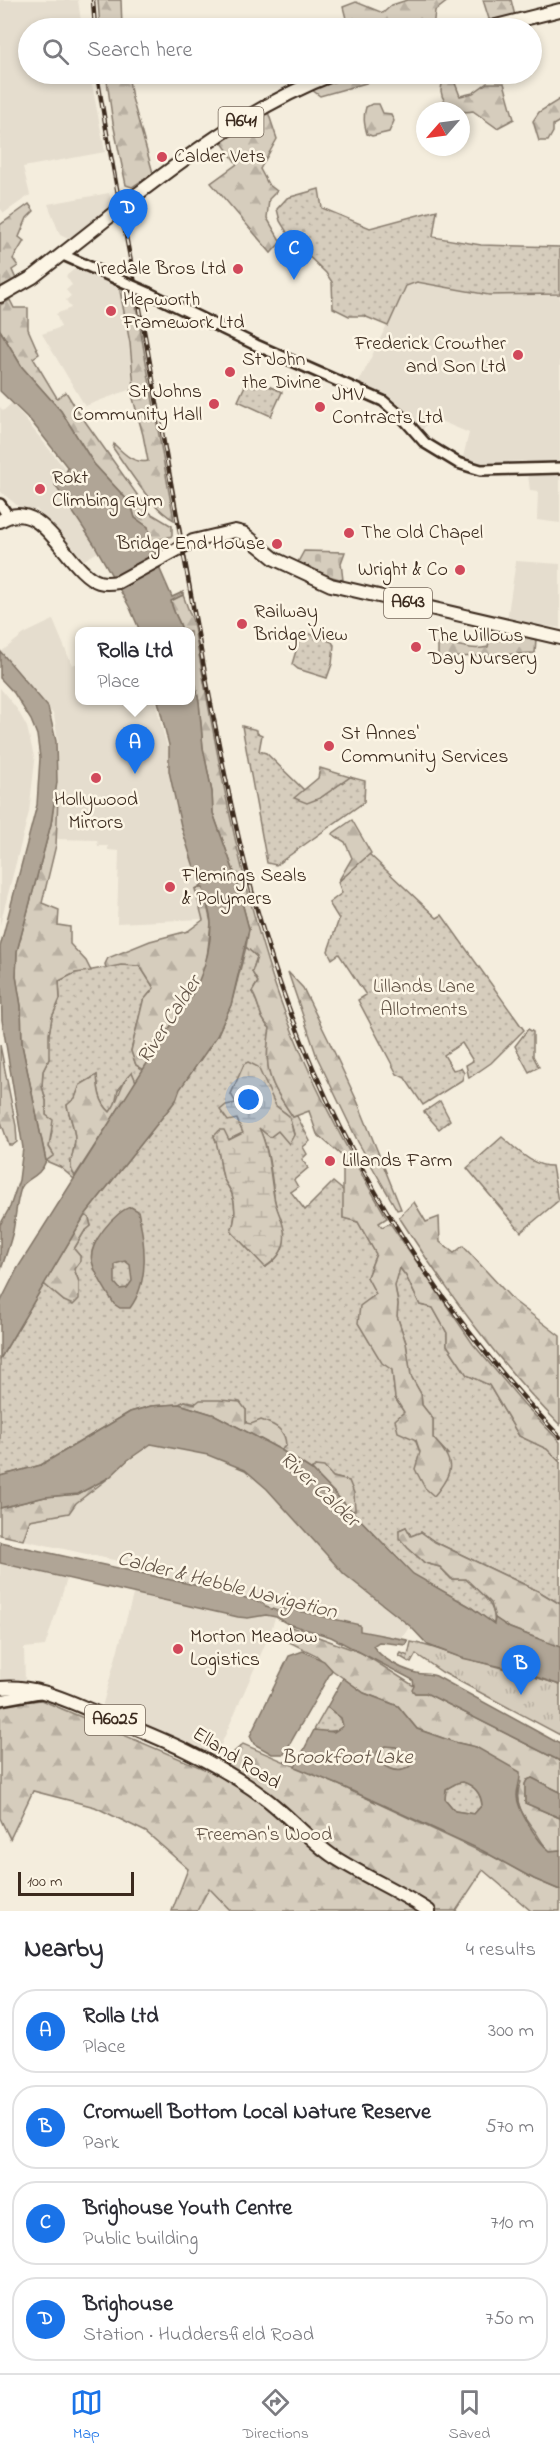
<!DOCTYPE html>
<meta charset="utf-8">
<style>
body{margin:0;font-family:"Indie Flower",sans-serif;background:#f2f2f3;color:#2b2b33}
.compass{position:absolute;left:416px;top:102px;width:54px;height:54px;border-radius:50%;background:#fff;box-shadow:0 3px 9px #0003;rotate:242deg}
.scale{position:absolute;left:18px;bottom:15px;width:116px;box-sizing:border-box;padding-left:6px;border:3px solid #3b2a1e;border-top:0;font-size:16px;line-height:21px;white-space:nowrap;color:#3b2a1e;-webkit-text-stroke:4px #fcf5e5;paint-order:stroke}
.you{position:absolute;left:249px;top:1100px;width:21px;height:21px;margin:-15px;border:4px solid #fff;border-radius:50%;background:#1a73e8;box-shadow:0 0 0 9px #1a73e833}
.badge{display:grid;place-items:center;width:39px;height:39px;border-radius:50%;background:#1a73e8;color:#fff;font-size:20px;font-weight:700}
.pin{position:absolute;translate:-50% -50px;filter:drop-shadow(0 2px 3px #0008)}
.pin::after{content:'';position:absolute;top:32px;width:21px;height:18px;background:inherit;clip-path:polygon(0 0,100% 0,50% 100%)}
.popup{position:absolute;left:75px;top:627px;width:120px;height:78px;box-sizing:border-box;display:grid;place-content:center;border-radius:12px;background:#fff;filter:drop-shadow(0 2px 4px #0005);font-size:20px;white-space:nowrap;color:#7c7c81}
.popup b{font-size:22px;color:#2b2b33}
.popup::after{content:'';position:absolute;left:50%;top:100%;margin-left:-12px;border:12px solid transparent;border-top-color:#fff}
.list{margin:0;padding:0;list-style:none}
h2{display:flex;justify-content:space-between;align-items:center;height:78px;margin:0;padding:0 24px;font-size:26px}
h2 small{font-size:20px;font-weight:400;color:#7c7c81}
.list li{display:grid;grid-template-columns:39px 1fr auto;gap:18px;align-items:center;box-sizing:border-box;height:84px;margin:0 12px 12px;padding:0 12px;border:2px solid #e1e1e2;border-radius:24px}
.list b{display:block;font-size:22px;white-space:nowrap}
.list p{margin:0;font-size:20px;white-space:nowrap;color:#7c7c81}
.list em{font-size:20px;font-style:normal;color:#7c7c81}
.icon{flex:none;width:33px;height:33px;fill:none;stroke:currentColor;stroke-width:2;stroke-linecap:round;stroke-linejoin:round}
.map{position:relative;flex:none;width:560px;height:1911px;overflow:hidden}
.search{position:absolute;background:#fff;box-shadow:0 3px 9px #0003;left:18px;right:18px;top:18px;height:66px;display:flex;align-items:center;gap:15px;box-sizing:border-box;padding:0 21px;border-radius:33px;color:#7c7c81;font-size:22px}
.sheet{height:462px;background:#fff}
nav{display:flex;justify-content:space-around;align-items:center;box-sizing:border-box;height:84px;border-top:2px solid #e1e1e2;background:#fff;font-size:16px;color:#7c7c81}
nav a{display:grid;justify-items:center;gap:3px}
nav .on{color:#1a73e8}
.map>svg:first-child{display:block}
</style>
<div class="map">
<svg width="560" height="1911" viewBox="0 0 560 1911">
<defs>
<pattern id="grass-dots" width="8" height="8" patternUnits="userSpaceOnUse" patternTransform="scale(1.5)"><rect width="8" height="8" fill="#d6cdbd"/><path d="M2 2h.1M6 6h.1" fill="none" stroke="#b9b0a2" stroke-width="1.8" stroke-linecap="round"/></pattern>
<pattern id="forest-firs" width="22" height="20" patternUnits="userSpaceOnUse" patternTransform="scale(1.5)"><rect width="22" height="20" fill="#d6cdbd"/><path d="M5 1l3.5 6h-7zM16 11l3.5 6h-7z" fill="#b9b0a2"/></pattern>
<pattern id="wetland-marsh" width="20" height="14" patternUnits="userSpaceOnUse" patternTransform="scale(1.5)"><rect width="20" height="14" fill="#d6cdbd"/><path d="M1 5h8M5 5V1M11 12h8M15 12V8" fill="none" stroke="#b9b0a2"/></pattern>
<pattern id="cemetery-stones" width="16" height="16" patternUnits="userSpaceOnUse" patternTransform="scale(1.5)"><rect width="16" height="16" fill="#d6cdbd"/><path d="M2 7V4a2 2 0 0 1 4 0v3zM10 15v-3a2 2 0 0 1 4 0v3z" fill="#b9b0a2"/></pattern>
<pattern id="park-tufts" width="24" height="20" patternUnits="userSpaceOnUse" patternTransform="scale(1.5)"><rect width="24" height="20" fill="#d6cdbd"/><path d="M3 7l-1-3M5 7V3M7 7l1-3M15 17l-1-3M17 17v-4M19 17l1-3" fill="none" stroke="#b9b0a2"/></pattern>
</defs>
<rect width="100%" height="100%" fill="#f4eddd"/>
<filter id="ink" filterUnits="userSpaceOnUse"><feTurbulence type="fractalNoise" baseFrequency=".0167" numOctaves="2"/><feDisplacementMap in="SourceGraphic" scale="12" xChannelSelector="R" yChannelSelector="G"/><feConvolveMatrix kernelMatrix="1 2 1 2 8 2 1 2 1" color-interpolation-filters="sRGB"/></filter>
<g filter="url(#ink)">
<g fill="#e5ddce">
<polygon points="0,0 78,0 82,28 28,28 28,74 90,74 105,152 23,167 30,195 4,213 0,208"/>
<polygon points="109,193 112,205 72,237 66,238 60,235 48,204"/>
<polygon points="77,267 119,285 130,343 134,380 134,388 85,406 42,334 61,327 56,314 71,308 66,300 71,296 66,290 72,285 66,276"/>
<polygon points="417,282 489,295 560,294 560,523 537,520 538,491 530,490 526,461 482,463 463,457 469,433 431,417 422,431 396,402 359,382 406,286"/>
<polygon points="12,403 66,470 62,481 55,485 79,519 98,552 84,560 36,509 32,512 19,507 0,491 0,407 3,411"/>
<polygon points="516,561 560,564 560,628 507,620"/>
<polygon points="53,620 72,665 79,663 80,700 155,701 169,754 169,771 181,826 193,864 202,881 203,885 197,886 195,889 203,919 117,923 119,851 108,850 108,846 98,846 97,840 55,839 58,797 56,791 58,741 54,715 1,652 24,634"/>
<polygon points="0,688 17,709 27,727 35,761 29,812 0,925"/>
<polygon points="151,1444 208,1455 245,1470 267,1489 344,1574 410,1626 401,1639 360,1631 360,1625 279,1606 270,1633 216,1756 102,1707 141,1566 23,1540 30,1520 69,1513 76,1503"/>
<polygon points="0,1563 67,1579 45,1646 24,1648 25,1682 0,1683"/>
<polygon points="209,1888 231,1911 198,1911"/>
</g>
<g fill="url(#grass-dots)" stroke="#887c6e" stroke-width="1.5" fill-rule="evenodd">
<polygon points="319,189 322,208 370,228 437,210 433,237 481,245 560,247 560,294 489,295 417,282 406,286 388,326 364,316 349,316 333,308 332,282 326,273 291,239 280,221 277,209 287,198"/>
<polygon points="249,377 282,392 271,416 238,401"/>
<polygon points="302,631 332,642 334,645 332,664 327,678 298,669 292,664"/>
<polygon points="242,726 257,730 257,733 262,735 259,751 266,753 305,791 302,793 320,798 350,777 365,781 364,802 276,865 267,863"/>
<polygon points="369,854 437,918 442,915 524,1030 491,1063 469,1078 466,1065 473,1061 462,1043 444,1055 453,1070 461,1068 464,1073 462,1080 423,1105 405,1078 397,1074 358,1000 366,995 339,954 332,959 328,951 339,919 329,903 342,893 338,882"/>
<path d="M246,947L257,957L252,972L258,982L252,992C260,1004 259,1019 270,1028C263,1070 269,1082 293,1117L297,1116L310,1141L303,1147L307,1154L302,1159L308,1168L294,1180L298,1187L291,1192L305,1210L333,1182L344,1191L343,1218L358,1222L376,1254L367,1277L376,1294L392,1369L395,1398L404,1412L420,1452L448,1454L433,1438V1419L422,1405L421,1394L411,1376L406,1343L397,1316L398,1304L395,1286L399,1267L406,1276L420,1305L433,1308L447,1333V1345L467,1375L489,1385L519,1436L547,1449L560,1462V1604L540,1592L435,1542L421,1532L411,1536L406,1527L399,1530L400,1538L408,1548L425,1563L440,1567L451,1579H466C479,1592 497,1604 494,1624L469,1606L413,1575L352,1511L355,1510L349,1481L333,1477L315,1466L312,1470L281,1450L286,1445L246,1423V1410L185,1401L179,1404L151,1406L130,1412L41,1465L0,1476V1359L44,1284L64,1301L79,1282L74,1269L80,1256L74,1249L84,1232L91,1226L89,1218L85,1215L176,1100L179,1089L217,1036L231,1005ZM267,1089L276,1106L289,1116L294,1134L289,1143L278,1131L270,1137L258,1127C269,1146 271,1173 274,1195C275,1211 286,1224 284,1241C282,1253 275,1261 266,1267L231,1231C236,1220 236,1205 232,1194C230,1188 225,1183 223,1177C219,1162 220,1150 214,1135L228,1140L243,1133L237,1119V1103Z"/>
<path d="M121,965L140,966L154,988L143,1001L131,1051L136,1065L144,1070L136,1082L132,1073L118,1090L115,1105L110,1112C99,1102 98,1089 97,1075L80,1085L75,1099L67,1105C69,1116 75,1128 75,1139C75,1152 66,1165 75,1176L74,1179L60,1167L46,1161L54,1155L49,1147L52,1131L46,1115V1101L42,1086L43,1071L49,1059L47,1045L52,1017L60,999L59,981L75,973Z"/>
<polygon points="528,1029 533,1032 533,1056 539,1067 529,1072 515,1046"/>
<polygon points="440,1101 450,1120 439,1129 424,1112"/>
<path d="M502,1137C517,1149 531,1166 552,1166L558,1201L521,1232L467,1168Z"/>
<polygon points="327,1707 341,1718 343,1726 340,1730 323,1732 314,1730"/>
<path d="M385,1746L396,1747L410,1759L411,1765C400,1777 378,1768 377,1752Z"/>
<path d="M463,1782C475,1786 481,1793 482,1805L474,1814L455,1811L445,1799L446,1789L457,1782Z"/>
</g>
<g fill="url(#forest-firs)" stroke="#887c6e" stroke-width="1.5">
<polygon points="98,0 121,0 122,28 100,28"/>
<polygon points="407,0 449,0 435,11 433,28 346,28 348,26 343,7 356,2 383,13 392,5"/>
<polygon points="483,0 511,0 515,16 490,22"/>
<polygon points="106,74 128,74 132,98 153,173 132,187 126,185 113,123"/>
<polygon points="349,74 379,74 366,83 320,96 312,90 313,86"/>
<path d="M449,74H479L463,76L455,83L460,96L473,93L487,83H504L514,119L497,128L473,111C460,114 443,107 441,91C441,87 443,80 444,76Z"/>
<polygon points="560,99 560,121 553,125 553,132 548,141 539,141 533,121 539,112"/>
<path d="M372,104H379L383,113L391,114L394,121L389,132L372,136L367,134C364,123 363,117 366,107Z"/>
<polygon points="267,109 277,139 260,169 268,184 277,191 269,199 267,218 281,242 271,253 211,183 237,164 220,140"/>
<polygon points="29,204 34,211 27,218 19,237 24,241 13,259 18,266 12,270 16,279 0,287 0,225"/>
<path d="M119,286L134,294L174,520C152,509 128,469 113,448L114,444C124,454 134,464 148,461L143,435L131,391L134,387L130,343Z"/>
<polygon points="10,300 14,308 28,308 28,329 39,354 33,358 57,398 66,392 77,410 150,513 172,526 172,536 151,542 148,527 135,518 131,504 94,464 61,411 22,367 0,330 0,305"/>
<path d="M183,595L193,622C214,736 233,851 268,963C295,1052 339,1138 387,1218L379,1223L382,1227L390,1223L473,1344L524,1404L560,1442V1462L547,1449L519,1436L489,1385L467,1375L447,1345V1333L433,1308L420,1305L406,1276L400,1268L395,1286L398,1304L397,1316L406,1343L411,1376L421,1394L422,1405L433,1419V1438C455,1461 455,1471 434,1496L425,1488L415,1469L420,1452L416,1440L398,1432L395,1420L404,1412L395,1398L392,1370L382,1363L358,1323L360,1306L376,1294L367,1277L376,1254L358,1222L343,1218V1170L346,1166L343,1157L317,1134L309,1111L293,1117C269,1082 263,1070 270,1028C259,1019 260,1004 252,992L258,982L252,972L257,957L246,947L249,929L234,872L213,813L212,792L203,748L199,702L191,663L190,632L182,631C180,620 172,612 171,600Z"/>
<path d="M512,633L536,639L535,653L438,658V644C457,642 468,652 488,647L489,642Z"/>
<polygon points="320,768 350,777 320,798 307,803 294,798 318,778"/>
<polygon points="56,791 58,797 56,845 42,903 59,910 58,925 70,927 70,944 86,961 91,971 75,973 59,981 60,999 52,1017 49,1034 49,1059 43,1071 42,1086 46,1101 46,1115 53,1120 49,1147 54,1155 46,1161 22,1045 21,1006 16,976 17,951 51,824"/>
<polygon points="352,820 371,853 338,882 352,858 345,842 332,834"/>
<polygon points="203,887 211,923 206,966 190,1001 168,1030 144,1070 136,1065 131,1051 143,1001 154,988 140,966 121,965 106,968 105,964 108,958 150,941 188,931 203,920 195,889"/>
<polygon points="288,972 303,988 329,1041 358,1103 401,1209 397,1210 358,1142 317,1057"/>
<polygon points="0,1045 16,1126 17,1142 13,1145 9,1145 0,1119"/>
<path d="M132,1072L136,1082L75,1176C66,1165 75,1152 75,1139C75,1128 69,1116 67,1105L75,1098L80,1085L97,1075C98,1089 99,1102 110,1112C120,1099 119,1084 132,1072Z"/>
<path d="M414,1202L426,1222L439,1217L440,1242L454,1253L463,1246L514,1301L560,1336V1425C498,1363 447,1291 399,1217Z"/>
<polygon points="85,1215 89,1218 91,1226 84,1232 74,1249 80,1256 80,1261 74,1269 79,1282 79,1299 73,1305 64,1301 44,1284"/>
<path d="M200,1400H220L240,1402L246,1410V1423L251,1424L261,1420C275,1425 285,1429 286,1445L281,1450L215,1415L179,1404L185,1401L195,1404Z"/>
<polygon points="315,1466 324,1467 333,1477 349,1481 354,1493 355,1510 352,1511 312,1470"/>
<polygon points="110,1477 76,1503 69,1513 30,1520 23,1540 0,1535 0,1508 45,1497 78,1494"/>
<polygon points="406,1527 411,1536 421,1532 435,1542 540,1592 560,1604 560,1647 510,1628 495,1618 491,1603 466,1579 452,1579 440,1567 425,1563 408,1548 399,1538 399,1530"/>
<path d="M288,1626L362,1653L414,1686L415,1693H426L560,1761V1792L532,1778L527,1780L525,1785V1803L560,1818V1850L550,1851C543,1846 540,1838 535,1831C523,1816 512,1801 521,1782L476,1747L454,1742L417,1729L398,1706L364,1693L332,1670L316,1655L279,1637Z"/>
<polygon points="41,1700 211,1772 243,1744 339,1785 488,1855 483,1851 534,1879 560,1890 560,1911 531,1911 483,1870 456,1911 231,1911 209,1888 197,1911 172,1911 188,1869 146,1832 95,1807 33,1791 10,1839 0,1818 0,1708 6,1704"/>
</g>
<path fill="url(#wetland-marsh)" stroke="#887c6e" stroke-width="1.5" d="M248,1062L258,1067L276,1106L289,1116L294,1135L289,1144L278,1131L270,1137L259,1128C269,1148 270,1175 274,1197C276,1212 287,1225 284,1242C282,1254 275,1261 265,1267L231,1231C236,1220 236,1205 232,1194C230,1188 225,1183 223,1177C219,1162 220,1150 214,1136L220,1130H224L229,1140L243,1133L237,1119L228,1121L220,1110L226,1105L236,1103L231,1094L244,1064Z"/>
<polygon fill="url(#cemetery-stones)" stroke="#887c6e" stroke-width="1.5" points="304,551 345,552 341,563 343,580 318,573 298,562"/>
<path fill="url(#park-tufts)" stroke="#887c6e" stroke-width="1.5" d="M411,1642C430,1645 446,1653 465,1658C497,1667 528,1674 560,1685V1735L442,1672L416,1654L411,1663L399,1656L401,1653L408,1656Z"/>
<g fill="#b0a596" stroke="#817466" stroke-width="1.5" fill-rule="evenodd">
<path d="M0,330L22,367L61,411L94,464L131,504L135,518L148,527L155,558L172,597L183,592V595L171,601C172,612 180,620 182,631H140L130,608L94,544L55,485L62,481L68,468L31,421L0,391Z"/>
<path d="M0,651L48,707L56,741L57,782L51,824L17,951L16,976L21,1006L22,1045L46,1161C39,1179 26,1177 21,1188C16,1203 16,1216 13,1231C10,1244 5,1258 0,1272V1225L10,1207L19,1180L23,1148L2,1020L0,947L37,805L40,758L37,735L31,720L14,693L0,678Z"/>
<path d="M191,663L199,702L203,748L212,792L213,813L234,872L249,929L231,1005L217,1036L180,1089L176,1100L85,1215L0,1359V1303L17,1269L168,1030C194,996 210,968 211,924C211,912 205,900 203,888H197L202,885L193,864L181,826L169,771V745L158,701L190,700Z"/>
<path d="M131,1207L138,1211C145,1242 150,1281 130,1308H120L114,1304C107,1291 95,1276 92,1261C87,1245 116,1210 131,1207ZM125,1261L130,1265L132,1281L127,1288L120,1289L115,1283V1264Z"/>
<polygon points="179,1404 215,1415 281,1450 312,1470 413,1574 469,1606 494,1624 495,1618 510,1628 560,1647 560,1685 515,1670 462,1658 428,1645 410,1626 344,1574 267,1489 245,1470 208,1455 151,1444 128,1460 110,1477 78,1494 45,1497 0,1508 0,1476 41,1465 130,1412 151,1406"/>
<path d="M0,1542L226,1592L263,1603L266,1607L278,1611L282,1607L360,1625V1631L407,1640L408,1642L406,1645L379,1642L373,1646C381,1658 399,1668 413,1672C420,1675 428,1673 436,1676L560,1744V1761L426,1693H415L412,1690L414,1686L413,1680L331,1637L288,1624L276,1617L266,1615L248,1618L238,1617L0,1563Z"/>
<polygon points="303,1651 324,1661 332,1670 284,1754 272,1754 254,1744 250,1736 289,1656"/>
<path d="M343,1678L364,1693L398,1706L417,1729L454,1742L476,1747L520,1772C521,1781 517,1787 517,1795C517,1810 538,1842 550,1851L560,1850V1890L534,1879L483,1851L339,1785L295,1767L314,1730L334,1732L343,1726L341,1718L327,1707ZM385,1746L396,1747L410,1759L411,1765C400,1777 378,1768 377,1752ZM463,1782C475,1786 481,1793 482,1805L474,1814L455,1811L445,1799L446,1789L457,1783Z"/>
<polygon points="532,1778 560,1792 560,1818 525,1803 525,1784 527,1780"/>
</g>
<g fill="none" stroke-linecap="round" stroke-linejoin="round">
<defs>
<g id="tertiary">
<polyline points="63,255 117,279"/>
<polyline points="149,293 256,345 383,401 403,418 425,443 458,463 481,470 560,468"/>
<polyline points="0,504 8,516"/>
<polyline points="0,1700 39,1693"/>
</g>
<g id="primary">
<polyline points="488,28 560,10"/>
<path d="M131,199C194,151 260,102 334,74"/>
<polyline points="0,296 33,277 109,217"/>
<path d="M0,521C43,493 67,572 99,582C106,584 112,583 118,582L193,541L235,531L243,533L275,559L331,585L560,638"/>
<path d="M0,1688C36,1684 67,1701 100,1714C160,1738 213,1759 265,1798C289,1816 309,1840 334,1857C365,1877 399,1891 429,1911"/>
</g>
</defs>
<use href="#tertiary" stroke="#3b2a1e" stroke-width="14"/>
<use href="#primary" stroke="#3b2a1e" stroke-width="16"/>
<use href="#tertiary" stroke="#fcf5e5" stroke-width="9"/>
<use href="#primary" stroke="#fcf5e5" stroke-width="12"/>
<defs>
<g id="rail">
<polyline points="93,0 95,28"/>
<path d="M97,74C115,190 141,305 160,421C174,504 189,586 204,668C226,784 248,900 290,1011C349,1169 443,1316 560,1437"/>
</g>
</defs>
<use href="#rail" stroke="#3b2a1e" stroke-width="4.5"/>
<use href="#rail" stroke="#fcf5e5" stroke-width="2" stroke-dasharray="7" stroke-linecap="butt"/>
<defs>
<polyline id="tertiary-bridge" points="117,279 149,293"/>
<polyline id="primary-bridge" points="109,217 131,199"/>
</defs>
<use href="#tertiary-bridge" stroke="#3b2a1e" stroke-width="14" stroke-linecap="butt"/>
<use href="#primary-bridge" stroke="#3b2a1e" stroke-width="16" stroke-linecap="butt"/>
<use href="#tertiary-bridge" stroke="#fcf5e5" stroke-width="9"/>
<use href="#primary-bridge" stroke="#fcf5e5" stroke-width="12"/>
</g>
</g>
<g fill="#d1495b" stroke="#fcf5e5" stroke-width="2">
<circle cx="162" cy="157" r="6"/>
<circle cx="238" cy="269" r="6"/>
<circle cx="111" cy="311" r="6"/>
<circle cx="518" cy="355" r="6"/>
<circle cx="230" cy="372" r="6"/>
<circle cx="214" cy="404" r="6"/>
<circle cx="320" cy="407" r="6"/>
<circle cx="40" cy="489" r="6"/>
<circle cx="349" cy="533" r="6"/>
<circle cx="277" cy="544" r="6"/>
<circle cx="460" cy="570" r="6"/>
<circle cx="242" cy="624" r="6"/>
<circle cx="416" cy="647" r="6"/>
<circle cx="329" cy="746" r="6"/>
<circle cx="96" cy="778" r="6"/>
<circle cx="170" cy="887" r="6"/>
<circle cx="330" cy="1161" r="6"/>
<circle cx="178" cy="1649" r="6"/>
</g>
<g text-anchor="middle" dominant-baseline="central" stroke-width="5" stroke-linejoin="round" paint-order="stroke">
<g fill="#fcf5e5" stroke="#75675a" stroke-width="1.5">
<rect x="218.5" y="107" width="45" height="30" rx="4.5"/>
<rect x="384" y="588" width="48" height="30" rx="4.5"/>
<rect x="85" y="1705" width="60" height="30" rx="4.5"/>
</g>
<g font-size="18" font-weight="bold" fill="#3b2a1e">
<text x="241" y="122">A641</text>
<text x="408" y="603">A643</text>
<text x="115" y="1720">A6025</text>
</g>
<g font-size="20" fill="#3b2a1e" stroke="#fcf5e5" text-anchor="start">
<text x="174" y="157">Calder Vets</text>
<text x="226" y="269" text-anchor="end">Iredale Bros Ltd</text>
<text x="123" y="300">Hepworth<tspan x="123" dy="23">Framework Ltd</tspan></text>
<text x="506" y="344" text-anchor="end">Frederick Crowther<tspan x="506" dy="23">and Son Ltd</tspan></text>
<text x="242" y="360">St John<tspan x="242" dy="23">the Divine</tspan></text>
<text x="202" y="392" text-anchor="end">St Johns<tspan x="202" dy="23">Community Hall</tspan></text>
<text x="332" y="395">JMV<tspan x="332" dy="23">Contracts Ltd</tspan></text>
<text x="52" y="478">Rokt<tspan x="52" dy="23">Climbing Gym</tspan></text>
<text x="361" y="533">The Old Chapel</text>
<text x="265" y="544" text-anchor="end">Bridge End House</text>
<text x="448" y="570" text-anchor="end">Wright &amp; Co</text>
<text x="254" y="612">Railway<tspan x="254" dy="23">Bridge View</tspan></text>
<text x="428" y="636">The Willows<tspan x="428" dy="23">Day Nursery</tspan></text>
<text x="341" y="734">St Annes'<tspan x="341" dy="23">Community Services</tspan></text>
<text x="96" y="800" text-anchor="middle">Hollywood<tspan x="96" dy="23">Mirrors</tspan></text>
<text x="182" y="876">Flemings Seals<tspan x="182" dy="23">&amp; Polymers</tspan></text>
<text x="342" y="1161">Lillands Farm</text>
<text x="190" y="1637">Morton Meadow<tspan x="190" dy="23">Logistics</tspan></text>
</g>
<g font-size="20" fill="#625346" stroke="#fcf5e5">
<text x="424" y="987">Lillands Lane<tspan x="424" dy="23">Allotments</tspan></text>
<text x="264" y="1835">Freeman's Wood</text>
</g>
<g font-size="20" fill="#3b2a1e" stroke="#fcf5e5">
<text transform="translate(236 1759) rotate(32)">Elland Road</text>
</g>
<g font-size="21" font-style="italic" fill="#645548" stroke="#fcf5e5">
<text transform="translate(170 1020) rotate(-57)">River Calder</text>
<text transform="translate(319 1490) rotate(43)">River Calder</text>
<text transform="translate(227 1586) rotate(14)">Calder &amp; Hebble Navigation</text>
<text x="347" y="1758">Brookfoot Lake</text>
</g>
</g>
</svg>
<svg class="compass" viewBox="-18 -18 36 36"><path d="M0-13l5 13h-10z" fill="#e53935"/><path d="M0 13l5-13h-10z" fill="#7c7c81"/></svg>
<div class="scale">100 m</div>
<div class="you"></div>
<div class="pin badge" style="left:135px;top:774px">A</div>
<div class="popup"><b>Rolla Ltd</b>Place</div>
<div class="pin badge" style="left:521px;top:1695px">B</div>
<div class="pin badge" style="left:294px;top:280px">C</div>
<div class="pin badge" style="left:128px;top:239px">D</div>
<div class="search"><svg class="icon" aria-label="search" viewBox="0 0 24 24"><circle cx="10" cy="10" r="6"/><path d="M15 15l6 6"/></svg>Search here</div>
</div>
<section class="sheet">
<h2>Nearby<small>4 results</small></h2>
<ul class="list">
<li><span class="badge">A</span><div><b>Rolla Ltd</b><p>Place</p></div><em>300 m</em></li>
<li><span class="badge">B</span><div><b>Cromwell Bottom Local Nature Reserve</b><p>Park</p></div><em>570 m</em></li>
<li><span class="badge">C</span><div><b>Brighouse Youth Centre</b><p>Public building</p></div><em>710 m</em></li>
<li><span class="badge">D</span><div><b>Brighouse</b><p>Station · Huddersfield Road</p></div><em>750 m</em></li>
</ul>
</section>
<nav>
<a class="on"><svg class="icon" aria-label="map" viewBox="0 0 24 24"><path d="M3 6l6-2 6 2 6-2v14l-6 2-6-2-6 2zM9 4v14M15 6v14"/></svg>Map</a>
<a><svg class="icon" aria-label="directions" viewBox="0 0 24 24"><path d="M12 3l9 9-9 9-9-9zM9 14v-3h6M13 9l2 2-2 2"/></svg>Directions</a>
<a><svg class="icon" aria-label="saved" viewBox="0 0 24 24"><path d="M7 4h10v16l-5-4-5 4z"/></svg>Saved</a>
</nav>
